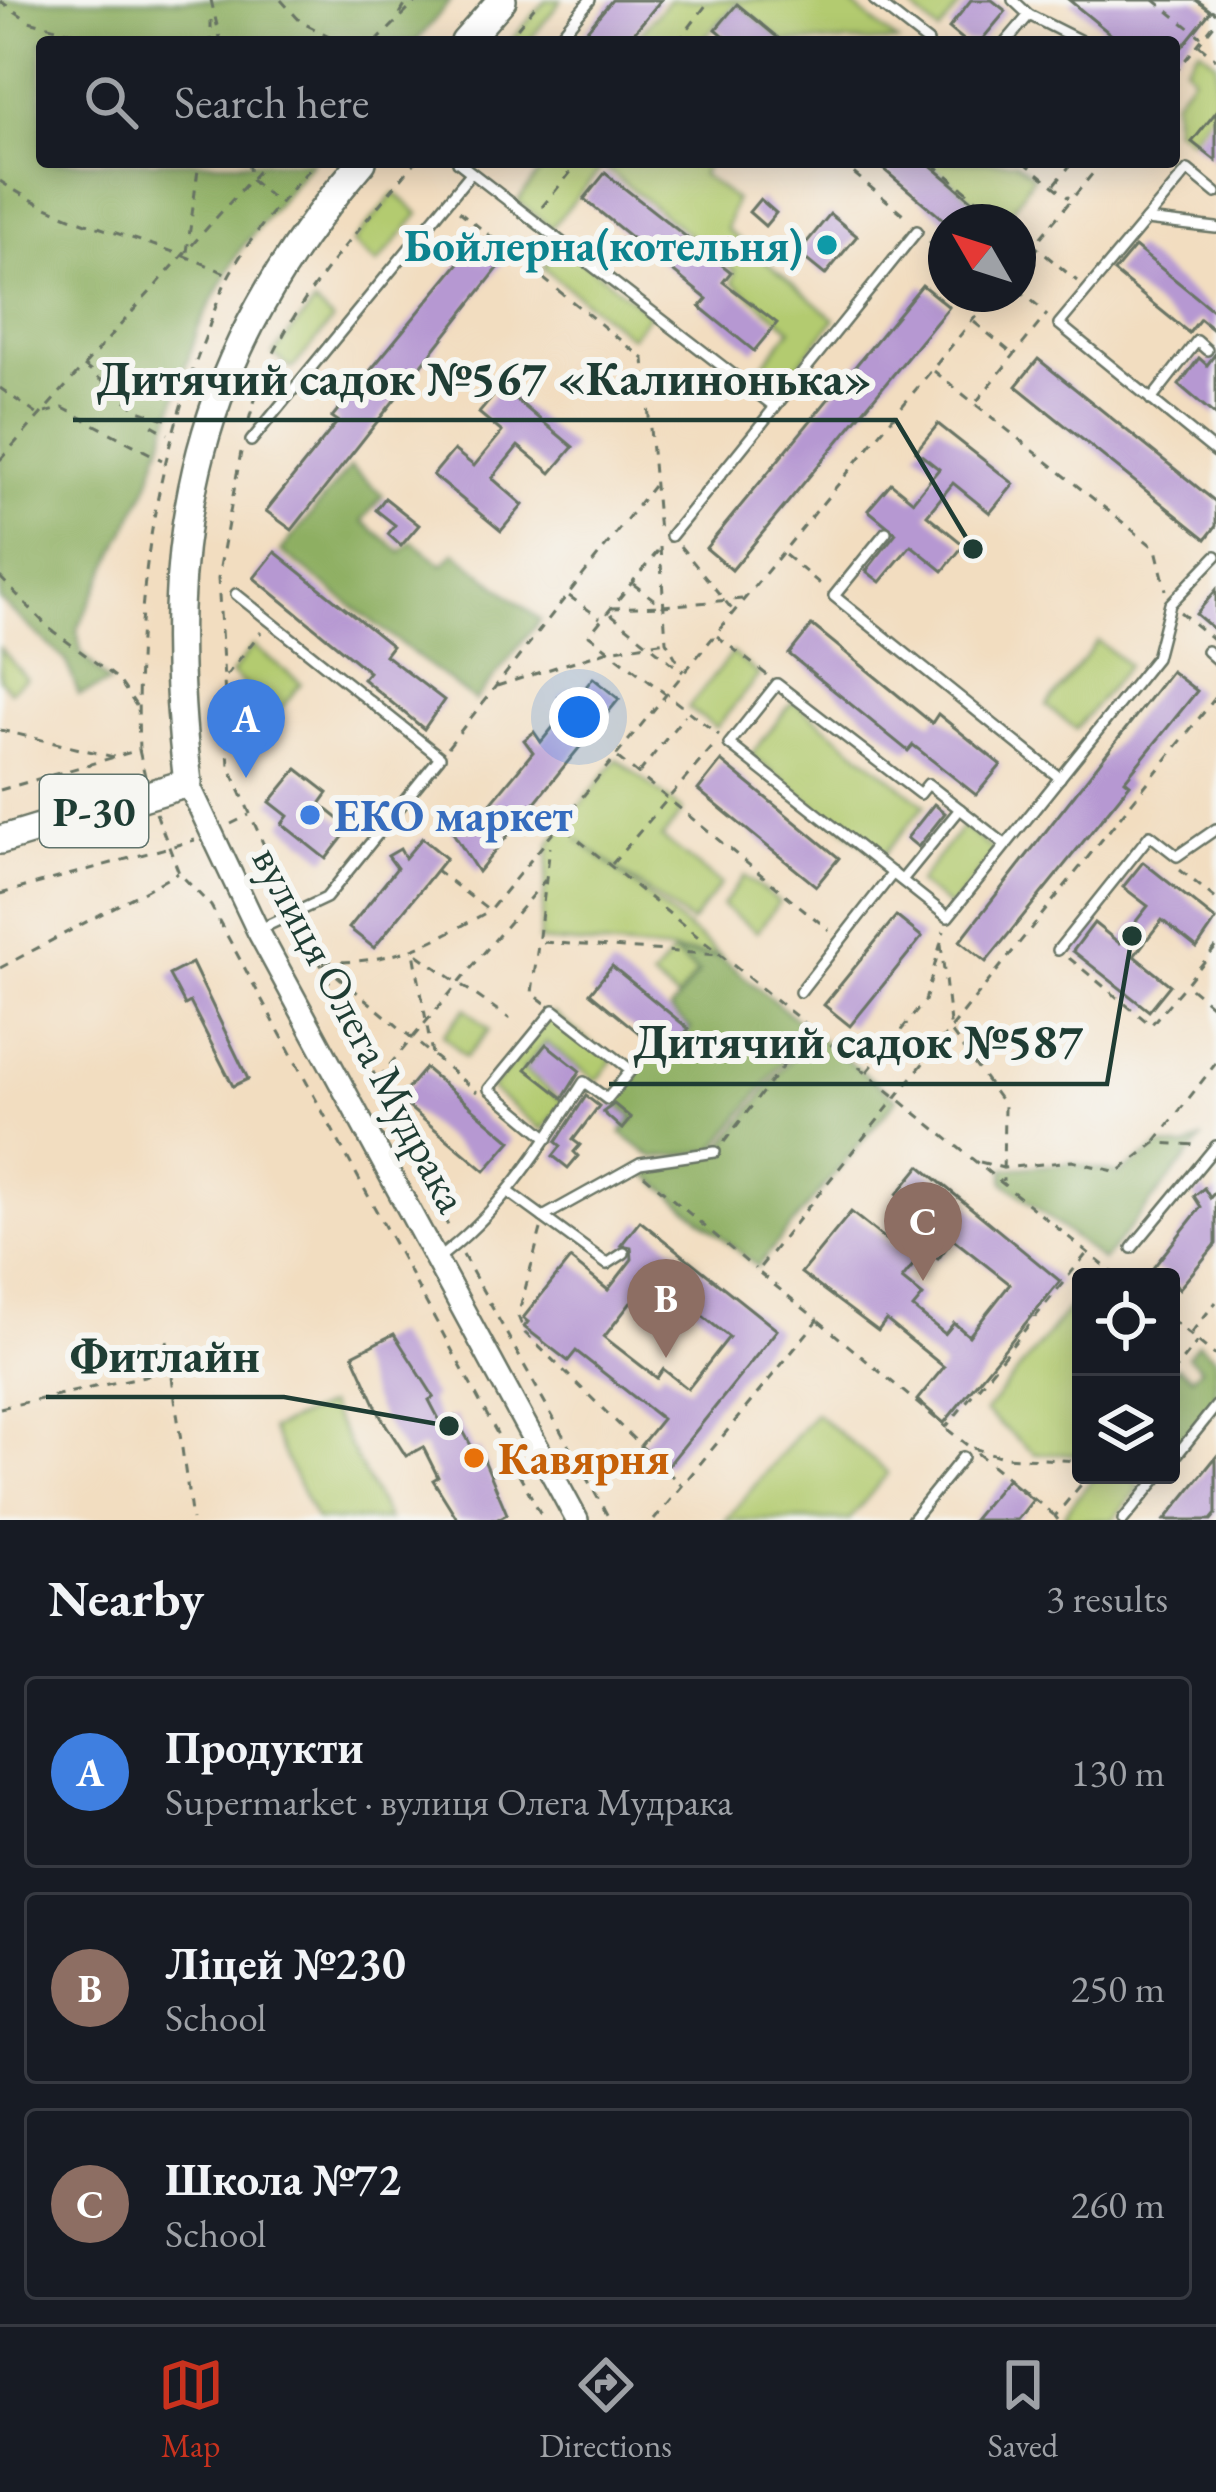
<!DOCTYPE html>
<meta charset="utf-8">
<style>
body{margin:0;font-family:"EB Garamond",serif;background:#20242c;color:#f1f3f6}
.controls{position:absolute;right:36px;bottom:36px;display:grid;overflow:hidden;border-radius:12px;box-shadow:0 6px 30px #0003}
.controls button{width:108px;height:108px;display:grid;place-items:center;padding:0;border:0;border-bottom:3px solid #363941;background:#171b24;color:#f1f3f6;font:60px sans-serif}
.compass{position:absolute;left:928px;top:204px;width:108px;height:108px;border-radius:50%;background:#171b24;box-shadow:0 6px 30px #0003;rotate:309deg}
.you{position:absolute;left:579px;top:717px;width:42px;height:42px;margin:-30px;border:9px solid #fff;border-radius:50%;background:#1a73e8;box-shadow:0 0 0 18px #1a73e833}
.badge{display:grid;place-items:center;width:78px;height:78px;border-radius:50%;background:#c8321e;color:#fff;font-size:39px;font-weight:700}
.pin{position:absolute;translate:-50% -99px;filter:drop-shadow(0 3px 6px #0008)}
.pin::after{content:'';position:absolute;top:63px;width:42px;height:36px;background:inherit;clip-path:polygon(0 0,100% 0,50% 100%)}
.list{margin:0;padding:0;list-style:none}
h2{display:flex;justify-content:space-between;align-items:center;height:156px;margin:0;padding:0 48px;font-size:51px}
h2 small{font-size:39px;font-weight:400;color:#9ea1a6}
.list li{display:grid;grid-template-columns:78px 1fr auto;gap:36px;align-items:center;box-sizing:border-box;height:192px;margin:0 24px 24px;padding:0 24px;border:3px solid #363941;border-radius:12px}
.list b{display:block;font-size:45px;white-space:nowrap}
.list p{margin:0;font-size:39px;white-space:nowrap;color:#9ea1a6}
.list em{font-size:39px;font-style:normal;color:#9ea1a6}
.icon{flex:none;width:66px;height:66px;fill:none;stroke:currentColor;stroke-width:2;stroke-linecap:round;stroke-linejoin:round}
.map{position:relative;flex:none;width:1216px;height:1520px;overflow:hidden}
.search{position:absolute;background:#171b24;box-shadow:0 6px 30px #0003;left:36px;right:36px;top:36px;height:132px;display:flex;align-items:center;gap:30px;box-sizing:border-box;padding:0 42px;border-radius:12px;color:#9ea1a6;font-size:45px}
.sheet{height:804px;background:#171b24}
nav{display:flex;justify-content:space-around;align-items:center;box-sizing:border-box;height:168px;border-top:3px solid #363941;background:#171b24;font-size:33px;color:#9ea1a6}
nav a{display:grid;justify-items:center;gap:6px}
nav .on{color:#c8321e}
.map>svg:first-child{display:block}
</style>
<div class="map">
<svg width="1216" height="1520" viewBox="0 0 1216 1520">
<rect width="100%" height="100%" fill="#f6f6f2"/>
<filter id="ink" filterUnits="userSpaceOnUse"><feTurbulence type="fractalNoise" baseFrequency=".00833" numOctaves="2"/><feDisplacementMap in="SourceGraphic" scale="24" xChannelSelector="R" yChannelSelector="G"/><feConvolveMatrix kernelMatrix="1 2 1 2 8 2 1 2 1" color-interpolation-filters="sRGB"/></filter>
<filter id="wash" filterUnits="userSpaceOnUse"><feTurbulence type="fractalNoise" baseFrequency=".004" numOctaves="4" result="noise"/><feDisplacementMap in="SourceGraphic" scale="48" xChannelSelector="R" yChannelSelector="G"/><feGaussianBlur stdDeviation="2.7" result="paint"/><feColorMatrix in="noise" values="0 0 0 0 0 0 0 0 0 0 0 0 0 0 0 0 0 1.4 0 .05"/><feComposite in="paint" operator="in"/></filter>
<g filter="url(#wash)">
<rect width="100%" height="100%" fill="#f2ddc0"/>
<g fill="#b3cb70" stroke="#698452" stroke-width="3">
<polygon points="546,0 562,0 528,42 510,42"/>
<polygon points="669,0 846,0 898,42 783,42 737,4 700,42 633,42"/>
<polygon points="920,0 964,0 939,32 913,9"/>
<polygon points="1199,48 1216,62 1216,116 1211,112 1190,139 1174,128 1174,100 1193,76 1185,66"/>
<polygon points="547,162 710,162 701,174 735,200 726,229 835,319 780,388 759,370 791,329 733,282 735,271 603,166 551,228 518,201"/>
<polygon points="927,162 1015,162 1033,176 1005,222 998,222"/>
<polygon points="395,193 419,214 377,264 352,243"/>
<polygon points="562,244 650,314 631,337 543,268"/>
<polygon points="314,304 333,320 292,369 273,354"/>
<polygon points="1098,641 1128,665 1076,729 1046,706"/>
<polygon points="253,646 301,683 279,711 231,674"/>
<polygon points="0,648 26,678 10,691 0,679"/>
<polygon points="732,653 759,675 716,728 688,708"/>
<polygon points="793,701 925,805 881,858 751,755"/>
<polygon points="617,759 683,811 662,838 721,884 691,923 577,839 720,955 539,941 550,843"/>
<polygon points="963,826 995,852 951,908 918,883"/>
<polygon points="744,876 779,902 757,932 722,906"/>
<polygon points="673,953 697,973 677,999 652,978"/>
<polygon points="466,1008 489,1030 466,1057 443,1035"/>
<polygon points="553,1013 613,1060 597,1081 546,1042 523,1069 564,1103 542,1130 491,1089"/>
<polygon points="1081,1294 1081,1454 1035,1454 985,1412"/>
<polygon points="328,1405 388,1520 316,1520 271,1429"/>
<polygon points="815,1413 888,1473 849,1520 726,1520"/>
<polygon points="1096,1475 1126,1475 1140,1487 1113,1520 1071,1520 1064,1514"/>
</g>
<g fill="#8eaf62" stroke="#56764b" stroke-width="3">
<polygon points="0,0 451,0 416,42 42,42 42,162 312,162 239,251 198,328 149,483 77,629 81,652 109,683 79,695 66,661 0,600"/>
<polygon points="350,467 383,495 362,521 401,552 412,541 443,565 455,552 540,620 475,701 281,551"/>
<polygon points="675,953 720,957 808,1029 714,1150 653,1158 621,1133 634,1117 612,1099 654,1049 667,1058 691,1028 670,1010 699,973"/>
<polygon points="811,1032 897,1099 757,1267 638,1167 717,1154"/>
<polygon points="1203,1138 1103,1261 1004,1182 1004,1169 1072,1163 1119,1174 1160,1146 1186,1147"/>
<polygon points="1198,1343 1216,1358 1216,1404 1171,1460 1171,1376 1178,1367 1192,1377 1201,1368 1188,1356"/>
</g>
<g id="blocks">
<g fill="#b698d2" fill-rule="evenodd">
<polygon points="612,0 661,0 626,42 577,42"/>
<polygon points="971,0 992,0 1006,11 980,42 966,42 949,28"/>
<polygon points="1069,0 1196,0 1211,11 1174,57 1174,42 1120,42"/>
<polygon points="737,4 783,42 731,42 716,29"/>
<polygon points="1216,112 1216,161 1192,142"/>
<polygon points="875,162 927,162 998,222 946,222"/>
<polygon points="605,173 731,272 723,282 777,323 754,351 700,307 707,299 584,199"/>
<polygon points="760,199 776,213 765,226 749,212"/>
<polygon points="830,214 857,236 825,275 798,253"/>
<polygon points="477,241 503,262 292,530 266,511 338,421 332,417"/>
<polygon points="1135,247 1216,313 1216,332 1200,319 1189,333 1114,272"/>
<polygon points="922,285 949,307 732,570 706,548"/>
<polygon points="1216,353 1216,416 1179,385 1199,358 1207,365"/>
<polygon points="1038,359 1216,502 1216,526 1206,539 1016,386"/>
<polygon points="501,387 573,447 551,473 518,446 492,478 523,505 501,531 433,475 454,450 474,466 502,432 479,413"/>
<polygon points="938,424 1014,484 990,513 953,483 927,515 964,545 943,571 911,545 880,582 866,571 896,533 868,510 891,483 913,501 939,469 916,451"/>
<polygon points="385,498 419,525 401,546 388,534 395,525 376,510"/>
<polygon points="275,552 392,646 385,655 444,700 424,729 363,679 369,672 254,578"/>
<polygon points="1216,590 1216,631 1196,614"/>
<polygon points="812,625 932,723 938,714 1001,765 976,795 913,745 908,751 789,654"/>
<polygon points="1171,671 1197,691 1125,780 1130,784 986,962 960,941"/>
<polygon points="593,678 619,699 478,872 450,828 462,821 467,832 533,752 524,740 534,732 541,742 567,710 559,697 570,689 576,699"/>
<polygon points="721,761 839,858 816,886 698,790"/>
<polygon points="297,769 328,793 320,804 350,828 326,859 282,824 288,816 270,802"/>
<polygon points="934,804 945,813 918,847 907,838"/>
<polygon points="422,838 446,858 374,948 349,928 397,868 388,856 400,849 405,858"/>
<polygon points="1143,862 1216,920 1197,948 1162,920 1134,956 1170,985 1149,1011 1073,951 1094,923 1119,943 1148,906 1123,887"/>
<polygon points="896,916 922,937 850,1026 824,1005"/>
<polygon points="192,963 248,1079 233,1086 190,1002 185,1005 169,975"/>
<polygon points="612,966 689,1029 667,1056 590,993"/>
<polygon points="546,1044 580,1071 563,1098 526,1069"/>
<polygon points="425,1068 511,1141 485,1171 399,1099"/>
<polygon points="586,1096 599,1106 573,1140 580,1145 574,1152 578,1156 568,1168 553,1156 561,1146 556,1142"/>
<polygon points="614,1104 631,1118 622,1129 603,1112"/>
<path d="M920,1166L1060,1281L944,1423L917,1400L944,1367L886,1320L878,1331L801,1273L851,1212L896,1248L922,1215L897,1194ZM953,1239L1010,1284L969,1336L954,1323L945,1334L913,1308L923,1296L902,1279L925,1250L938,1259Z"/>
<polygon points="1204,1188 1210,1198 1216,1191 1216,1244 1179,1289 1171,1277 1153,1268 1201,1207 1194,1196"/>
<path d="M640,1221L777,1330L667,1467L640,1446L662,1419L576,1351L568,1361L524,1327L528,1322L523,1318L570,1259L608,1290L632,1259L631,1247L621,1245ZM662,1284L729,1337L688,1389L663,1369L657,1378L604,1337L639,1292L649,1300Z"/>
<polygon points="394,1334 434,1397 429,1400 441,1423 455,1416 474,1451 479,1448 507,1514 496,1520 458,1520 433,1480 438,1477 423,1447 406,1456 381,1417 353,1355"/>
<polygon points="1216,1457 1216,1514 1211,1520 1165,1520"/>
<polygon points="1007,1479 1033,1500 1017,1520 973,1520"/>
</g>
</g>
</g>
<g filter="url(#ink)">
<use href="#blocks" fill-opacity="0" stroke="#697565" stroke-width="3"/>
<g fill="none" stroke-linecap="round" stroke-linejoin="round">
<defs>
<g id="service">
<polyline points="874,0 928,42"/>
<polyline points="1013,0 1029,15 1083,42"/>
<polyline points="555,42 590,0"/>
<polyline points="1006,42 1029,15"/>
<polyline points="458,162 775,407"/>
<polyline points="1146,220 1188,170 1216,193"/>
<polyline points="1216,228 1146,220 1059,324 1216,452"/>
<polyline points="1151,400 1197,341 1207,350"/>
<polyline points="251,441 471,173"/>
<polyline points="886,532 834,596 1060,778"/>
<polyline points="671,536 917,231"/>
<polyline points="236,594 440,757 326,898 258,930"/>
<polyline points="1207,651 1216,659"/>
<polyline points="1006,845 928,784 920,794 777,684 729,744 948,917 1156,658 1170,604 1216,556"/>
<polyline points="902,880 960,809"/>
<polyline points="1058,950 1150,835 1177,856 1216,829"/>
<polyline points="800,992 893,873"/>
<polyline points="510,1193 543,1217 640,1163 715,1152"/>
<polyline points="543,1217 607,1264 624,1253"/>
<polyline points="1132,1248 1216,1146"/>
<path d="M436,1260C500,1213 541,1148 584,1082L607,1099L631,1070L554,1010L489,1089L548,1138"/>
<polyline points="1171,1462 1216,1406"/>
<polyline points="912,1520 963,1457"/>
<polyline points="1123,1520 1160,1475"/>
</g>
<polyline id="tertiary" points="188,783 258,931 577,1520"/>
<g id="primary">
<polyline points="465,42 502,0"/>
<path d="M0,840L188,783C158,533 195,356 362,162"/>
</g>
</defs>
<use href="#service" stroke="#697565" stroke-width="14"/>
<use href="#tertiary" stroke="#697565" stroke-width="26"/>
<use href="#primary" stroke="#697565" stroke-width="32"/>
<g stroke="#697565" stroke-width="3" stroke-dasharray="9 9" stroke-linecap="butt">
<polyline points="211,0 221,42"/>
<polyline points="281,0 301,22 341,42"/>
<polyline points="1154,0 1201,37"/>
<polyline points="1196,0 1216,13"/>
<polyline points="0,1 29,21 111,42"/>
<polyline points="400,14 408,0"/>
<polyline points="211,20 211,42"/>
<polyline points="376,42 418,0"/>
<polyline points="506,42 540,0"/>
<polyline points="678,42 710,0"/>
<polyline points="1199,45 1216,59"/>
<polyline points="1174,74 1216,22"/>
<polyline points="248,162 251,180 277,202"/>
<polyline points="840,162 908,218"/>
<polyline points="938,162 937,167 1005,222"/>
<polyline points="1024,162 1069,198"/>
<path d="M0,181C69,228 154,238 229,275"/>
<polyline points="1055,184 1073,162"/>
<polyline points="542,207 579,162"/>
<polyline points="459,211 644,359 659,532"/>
<polyline points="1018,232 1077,281"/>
<polyline points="929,242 946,255"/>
<polyline points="187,252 199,162"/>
<polyline points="1018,265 1102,162"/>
<polyline points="1018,289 1044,311"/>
<polyline points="974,322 1013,354"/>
<polyline points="84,366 138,410 171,421"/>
<polyline points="934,371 1156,549 1166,590"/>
<polyline points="0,388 38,415 63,408 162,460"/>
<polyline points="977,401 1047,314"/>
<path d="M249,420C277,314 348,244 415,162"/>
<polyline points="152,425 168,434"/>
<polyline points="241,452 218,578 229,766 289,902"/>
<polyline points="0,460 266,162"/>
<polyline points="680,546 735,613"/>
<polyline points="660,547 666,641 683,671"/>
<polyline points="658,551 589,635 719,735"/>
<polyline points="785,555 824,587"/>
<polyline points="0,577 50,629 118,679 137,707"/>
<polyline points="633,584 663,606 742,599"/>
<polyline points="569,596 600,618"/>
<polyline points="611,608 661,606"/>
<polyline points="1180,612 1214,640"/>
<polyline points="611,614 683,672"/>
<polyline points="717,636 767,675"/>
<polyline points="226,676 261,632"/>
<polyline points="497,686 609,650 666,641"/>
<polyline points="0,730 114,757"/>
<polyline points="448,747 653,486"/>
<polyline points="139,750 145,776"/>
<polyline points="618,758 829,930"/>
<polyline points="639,773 685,715"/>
<path d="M0,790L139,750C134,608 152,471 205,338C213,316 220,290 232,270C255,230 285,196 316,162"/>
<polyline points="156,813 179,873 211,906 544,1520"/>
<polyline points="231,824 249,815"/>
<polyline points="565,829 1118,1277"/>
<polyline points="612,864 715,744"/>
<polyline points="436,870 488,910"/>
<polyline points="1180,870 1216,899"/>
<polyline points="0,894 195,840"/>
<polyline points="302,926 450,1230"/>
<polyline points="543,942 719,955"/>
<polyline points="941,944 951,1032 1004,1105 1003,1181"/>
<polyline points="1216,947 1186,984 1216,1009"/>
<polyline points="1069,958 1151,1025 1186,984"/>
<path d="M323,962C396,963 427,945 489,911L994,294"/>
<polyline points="323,964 477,1092"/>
<polyline points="0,968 178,873"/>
<polyline points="545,1003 532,993 550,847"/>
<polyline points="432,1054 414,952 510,1019"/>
<polyline points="867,1072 925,1001 944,931"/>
<polyline points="378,1079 545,880"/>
<polyline points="1156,1141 1216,1063"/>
<polyline points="724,1142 810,1031"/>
<polyline points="980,1162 1003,1168 1072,1161 1118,1172 1155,1143 1198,1145"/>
<polyline points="644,1175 755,1269"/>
<polyline points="541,1229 518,1316 525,1333 681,1485"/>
<polyline points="463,1255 610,1520"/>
<polyline points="1171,1319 1216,1356"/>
<polyline points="819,1321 946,1427 1088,1252"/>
<polyline points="1191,1333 1216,1302"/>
<polyline points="167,1341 192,1520"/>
<polyline points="1171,1374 1197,1342"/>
<polyline points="0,1408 171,1370"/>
<polyline points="947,1429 967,1445"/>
<polyline points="973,1448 1003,1457 1081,1461"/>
<polyline points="977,1453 1055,1516"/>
<polyline points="654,1520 818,1320 757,1271 1216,697"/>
<polyline points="1058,1520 1055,1516 1089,1475"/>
</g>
<use href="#service" stroke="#fff" stroke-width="9"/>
<use href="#tertiary" stroke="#fff" stroke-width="21"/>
<use href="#primary" stroke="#fff" stroke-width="27"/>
</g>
</g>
<circle fill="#0f9aa8" stroke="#f6f6f2" stroke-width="4.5" cx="827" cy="245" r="12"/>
<circle fill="#3f7fe0" stroke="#f6f6f2" stroke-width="4.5" cx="310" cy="815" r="12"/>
<circle fill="#e8710a" stroke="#f6f6f2" stroke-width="4.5" cx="474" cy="1458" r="12"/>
<g text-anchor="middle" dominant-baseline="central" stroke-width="12" stroke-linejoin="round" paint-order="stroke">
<rect fill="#f6f6f2" stroke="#60746d" stroke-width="3" x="40" y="775" width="108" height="72" rx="9"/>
<g font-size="42" font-weight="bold" fill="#1f3d34">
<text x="94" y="811">Р-30</text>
</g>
<g font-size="45" font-weight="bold" fill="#0d838f" stroke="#f6f6f2" text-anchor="end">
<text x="803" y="245">Бойлерна(котельня)</text>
</g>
<g font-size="45" font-weight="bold" fill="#366cbe" stroke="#f6f6f2" text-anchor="start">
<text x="334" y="815">ЕКО маркет</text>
</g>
<g font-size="45" fill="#1f3d34" stroke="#f6f6f2">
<text transform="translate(361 1029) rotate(62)">вулиця Олега Мудрака</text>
</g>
<g font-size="45" font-weight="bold" fill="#c56008" stroke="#f6f6f2" text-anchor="start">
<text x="498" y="1458">Кавярня</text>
</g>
</g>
<path fill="none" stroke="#1f3d34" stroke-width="4.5" d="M973 549L896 420H73M1132 936L1107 1084H609M449 1426L284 1397H46"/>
<g fill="#1f3d34" stroke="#f6f6f2" stroke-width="4.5">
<circle cx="973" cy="549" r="12"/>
<circle cx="1132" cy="936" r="12"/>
<circle cx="449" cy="1426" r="12"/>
</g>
<g font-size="48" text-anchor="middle" font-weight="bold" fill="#1f3d34" stroke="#f6f6f2" stroke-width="12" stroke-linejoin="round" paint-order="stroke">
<text x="484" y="395">Дитячий садок №567 «Калинонька»</text>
<text x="858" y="1058">Дитячий садок №587</text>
<text x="165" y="1372">Фитлайн</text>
</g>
</svg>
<div class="controls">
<button><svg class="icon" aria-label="locate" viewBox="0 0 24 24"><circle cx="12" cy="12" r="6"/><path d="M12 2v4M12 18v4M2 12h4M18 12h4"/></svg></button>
<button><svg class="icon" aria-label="layers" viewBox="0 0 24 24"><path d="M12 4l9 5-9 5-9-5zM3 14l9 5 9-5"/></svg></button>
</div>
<svg class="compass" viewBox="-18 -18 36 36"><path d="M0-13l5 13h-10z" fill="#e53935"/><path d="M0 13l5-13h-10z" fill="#9ea1a6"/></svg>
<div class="you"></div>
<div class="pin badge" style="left:246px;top:778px;background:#3f7fe0">A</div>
<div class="pin badge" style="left:666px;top:1358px;background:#8d6e63">B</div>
<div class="pin badge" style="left:923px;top:1281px;background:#8d6e63">C</div>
<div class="search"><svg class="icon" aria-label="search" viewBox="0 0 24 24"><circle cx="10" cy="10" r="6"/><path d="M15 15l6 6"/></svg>Search here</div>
</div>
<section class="sheet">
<h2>Nearby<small>3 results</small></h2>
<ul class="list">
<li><span class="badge" style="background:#3f7fe0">A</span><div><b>Продукти</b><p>Supermarket · вулиця Олега Мудрака</p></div><em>130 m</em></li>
<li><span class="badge" style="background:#8d6e63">B</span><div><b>Ліцей №230</b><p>School</p></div><em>250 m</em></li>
<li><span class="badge" style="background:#8d6e63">C</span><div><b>Школа №72</b><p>School</p></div><em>260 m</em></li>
</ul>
</section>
<nav>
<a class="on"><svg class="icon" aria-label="map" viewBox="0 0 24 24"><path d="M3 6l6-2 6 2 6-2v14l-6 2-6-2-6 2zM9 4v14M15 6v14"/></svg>Map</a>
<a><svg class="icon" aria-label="directions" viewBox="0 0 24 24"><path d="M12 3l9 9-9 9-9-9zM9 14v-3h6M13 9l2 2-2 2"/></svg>Directions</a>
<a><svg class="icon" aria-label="saved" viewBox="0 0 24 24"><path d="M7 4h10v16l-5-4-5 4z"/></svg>Saved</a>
</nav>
